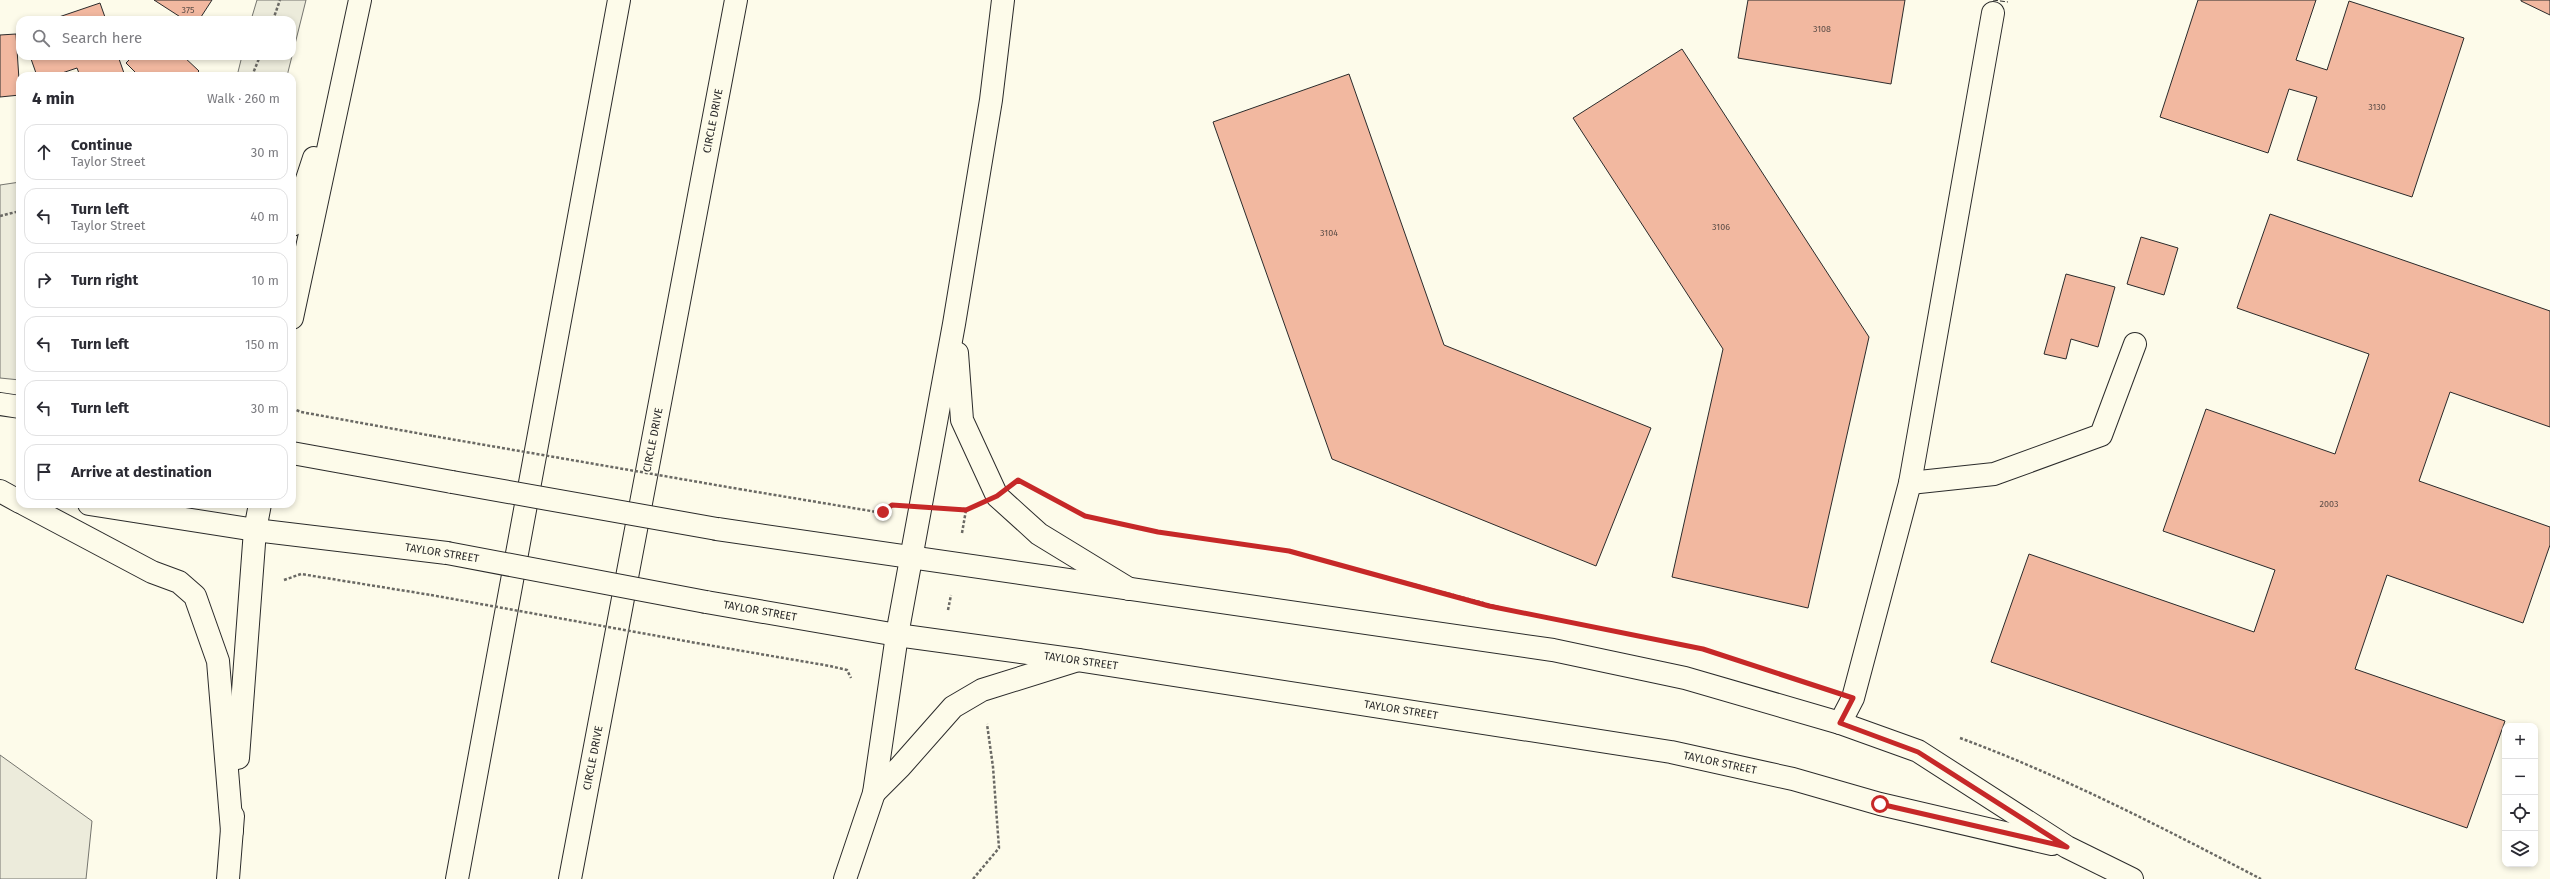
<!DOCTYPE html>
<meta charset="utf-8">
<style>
body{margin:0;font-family:"Fira Sans",sans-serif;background:#f7f7f7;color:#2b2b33}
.controls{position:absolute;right:12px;bottom:12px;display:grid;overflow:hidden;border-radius:8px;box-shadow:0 2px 6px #0003}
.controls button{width:36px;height:36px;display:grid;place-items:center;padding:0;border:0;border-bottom:1px solid #e1e1e2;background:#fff;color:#2b2b33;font:20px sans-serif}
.stop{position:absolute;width:12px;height:12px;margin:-9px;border:3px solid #c62828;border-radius:50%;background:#fff}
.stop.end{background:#c62828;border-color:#fff;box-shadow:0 1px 4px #0008}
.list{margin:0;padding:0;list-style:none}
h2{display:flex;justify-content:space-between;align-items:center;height:52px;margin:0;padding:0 16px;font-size:17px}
h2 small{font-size:13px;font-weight:400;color:#7c7c81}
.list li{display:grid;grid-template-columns:26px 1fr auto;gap:12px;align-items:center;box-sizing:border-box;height:56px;margin:0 8px 8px;padding:0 8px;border:1px solid #e1e1e2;border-radius:12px}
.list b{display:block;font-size:15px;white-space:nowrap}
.list p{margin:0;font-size:13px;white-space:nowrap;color:#7c7c81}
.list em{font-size:13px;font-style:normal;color:#7c7c81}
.icon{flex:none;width:22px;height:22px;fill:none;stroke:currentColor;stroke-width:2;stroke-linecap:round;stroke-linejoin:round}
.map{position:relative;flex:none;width:2550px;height:879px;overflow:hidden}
.search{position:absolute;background:#fff;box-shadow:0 2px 6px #0003;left:16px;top:16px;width:280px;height:44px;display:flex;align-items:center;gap:10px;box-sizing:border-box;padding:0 14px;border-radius:12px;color:#7c7c81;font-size:15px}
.panel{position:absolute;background:#fff;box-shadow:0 2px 6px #0003;left:16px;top:72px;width:280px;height:436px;border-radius:12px}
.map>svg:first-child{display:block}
</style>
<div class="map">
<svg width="2550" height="879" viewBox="0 0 2550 879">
<rect width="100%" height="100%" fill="#fdfbea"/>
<g fill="#ecebdb" stroke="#74746e">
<polygon points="257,0 306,0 292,56 292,20 251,20"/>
<polygon points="242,56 292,56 287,76 237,76"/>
<polygon points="20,182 20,380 0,378 0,185"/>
<polygon points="0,755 92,821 86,879 0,879"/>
</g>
<g fill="#f2b8a0" stroke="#2b2b2b">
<polygon points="154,0 212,0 199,20 185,20"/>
<polygon points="1748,0 1905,0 1891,84 1738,58"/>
<polygon points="2198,0 2316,0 2296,60 2327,70 2349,1 2464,38 2412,197 2297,160 2317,97 2289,89 2268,153 2160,117"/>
<polygon points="2550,0 2550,15 2521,1 2521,0"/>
<polygon points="100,3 106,20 50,20"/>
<polygon points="16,34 20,95 0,97 0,35"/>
<polygon points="1682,49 1869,337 1808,608 1672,577 1723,349 1573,118"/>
<polygon points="30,56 118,56 125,76 80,76 77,68 53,76 37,76"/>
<polygon points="133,56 183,56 199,71 194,76 139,76 126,63"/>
<polygon points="1349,74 1444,345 1651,428 1596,566 1332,459 1213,122"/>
<polygon points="2270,214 2550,311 2550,427 2450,392 2419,481 2550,527 2550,545 2523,623 2387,575 2355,669 2505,721 2467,828 1991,662 2029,554 2254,632 2275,570 2163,531 2206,409 2335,454 2369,354 2237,308"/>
<polygon points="2141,237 2178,248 2164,295 2127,284"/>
<polygon points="2066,274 2115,287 2098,347 2071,339 2066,359 2044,354"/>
</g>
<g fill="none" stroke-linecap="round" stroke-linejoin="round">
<defs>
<g id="minor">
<polyline points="1910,483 1994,474 2101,435 2135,344"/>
<polyline points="1840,723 1853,698 1910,483 1993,13"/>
</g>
<g id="major">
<polyline points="0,404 20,407"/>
<polyline points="292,453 452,482"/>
<polyline points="89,504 255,530 447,553"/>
<polyline points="717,529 1553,650 1685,678 1840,723 1918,751 2067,847 2132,879"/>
<polyline points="706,602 897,635 1078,660 1671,752 1793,779 1880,804 2052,844"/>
</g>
<g id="highway">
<polyline points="292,225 314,158"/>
<polyline points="292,318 360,0"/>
<polyline points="957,353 962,420 997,496 1039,534 1129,589"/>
<polyline points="0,491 20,502"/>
<polyline points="24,504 152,572 179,582 195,596 218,661 232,831"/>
<polyline points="238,758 255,530 260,504"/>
<polyline points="874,793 900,767 953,707 982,690 1078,660"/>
<polyline points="228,879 233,816"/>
<polyline points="457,879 619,0"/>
<polyline points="570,879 736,0"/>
<polyline points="845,879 874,793 897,635 954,324 991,100 1003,0"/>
</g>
</defs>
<use href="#minor" stroke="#2b2b2b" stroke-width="24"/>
<use href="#major" stroke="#2b2b2b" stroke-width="24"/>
<use href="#highway" stroke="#2b2b2b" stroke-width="24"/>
<g stroke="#6a6964" stroke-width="2.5" stroke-dasharray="3 2" stroke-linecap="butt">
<polyline points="273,20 280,0"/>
<polyline points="252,76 260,56"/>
<polyline points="0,216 20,211"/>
<polyline points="292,408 301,412 433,436"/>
<polyline points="739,489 883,513 886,510"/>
<polyline points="1047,495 1085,516 1159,532 1289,551 1502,608"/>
<polyline points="953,509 968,509"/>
<polyline points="962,533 966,510"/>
<polyline points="284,580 301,574 431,595"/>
<polyline points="948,610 951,595"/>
<polyline points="702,644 830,666 847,670 851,678"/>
<path d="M1960,738C2063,776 2163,828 2261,879"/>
<polyline points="973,879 999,848 993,767 987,724"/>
</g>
<use href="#minor" stroke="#fdfbea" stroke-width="22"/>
<use href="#major" stroke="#fdfbea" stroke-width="22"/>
<use href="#highway" stroke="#fdfbea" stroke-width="22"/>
<defs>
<g id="major-bridge">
<polyline points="452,482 717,529"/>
<polyline points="447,553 706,602"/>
</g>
</defs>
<use href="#major-bridge" stroke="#2b2b2b" stroke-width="24" stroke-linecap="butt"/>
<g stroke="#6a6964" stroke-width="2.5" stroke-dasharray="3 2" stroke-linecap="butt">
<polyline points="433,436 739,489"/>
<polyline points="431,595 702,644"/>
</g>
<use href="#major-bridge" stroke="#fdfbea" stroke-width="22"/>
<polyline stroke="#2b2b2b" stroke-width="1" stroke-dasharray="5 2" stroke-linecap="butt" points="1993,0 2008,2"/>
</g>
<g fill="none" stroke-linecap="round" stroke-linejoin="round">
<polyline stroke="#c62828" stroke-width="5" points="883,512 892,505 966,510 997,496 1018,480 1085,516 1158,532 1289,551 1489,606 1703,649 1853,698 1840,723 1918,752 2067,847 1880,804"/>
</g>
<g text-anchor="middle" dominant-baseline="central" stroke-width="3" stroke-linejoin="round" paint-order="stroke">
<g font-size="9" fill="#5d4e48">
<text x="188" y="10">375</text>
<text x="1822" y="29">3108</text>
<text x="2377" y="107">3130</text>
<text x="1721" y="227">3106</text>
<text x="1329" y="233">3104</text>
<text x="2329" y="504">2003</text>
</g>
<g font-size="11" fill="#2b2b2b" stroke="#fdfbea">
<text transform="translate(713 121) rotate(-79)">CIRCLE DRIVE</text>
<text transform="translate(653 440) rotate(-79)">CIRCLE DRIVE</text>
<text transform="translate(442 553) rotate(9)">TAYLOR STREET</text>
<text transform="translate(760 611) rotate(10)">TAYLOR STREET</text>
<text transform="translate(1081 661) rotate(8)">TAYLOR STREET</text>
<text transform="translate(1401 710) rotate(9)">TAYLOR STREET</text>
<text transform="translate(593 758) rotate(-79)">CIRCLE DRIVE</text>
<text transform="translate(1720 763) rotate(12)">TAYLOR STREET</text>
</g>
</g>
</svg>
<div class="controls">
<button>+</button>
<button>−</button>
<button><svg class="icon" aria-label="locate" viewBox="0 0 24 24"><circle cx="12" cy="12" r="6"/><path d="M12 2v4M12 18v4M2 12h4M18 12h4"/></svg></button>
<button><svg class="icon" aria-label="layers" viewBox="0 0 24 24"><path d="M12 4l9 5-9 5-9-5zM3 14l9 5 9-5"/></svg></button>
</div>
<div class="stop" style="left:1880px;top:804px"></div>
<div class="stop end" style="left:883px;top:512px"></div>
<div class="search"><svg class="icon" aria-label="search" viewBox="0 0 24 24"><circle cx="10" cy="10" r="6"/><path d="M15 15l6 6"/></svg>Search here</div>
<section class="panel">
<h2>4 min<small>Walk · 260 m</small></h2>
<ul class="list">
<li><svg class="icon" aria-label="ahead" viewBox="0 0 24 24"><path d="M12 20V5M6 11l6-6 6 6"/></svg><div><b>Continue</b><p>Taylor Street</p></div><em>30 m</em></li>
<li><svg class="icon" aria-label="left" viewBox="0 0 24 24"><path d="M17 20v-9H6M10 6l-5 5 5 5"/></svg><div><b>Turn left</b><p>Taylor Street</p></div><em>40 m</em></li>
<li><svg class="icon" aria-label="right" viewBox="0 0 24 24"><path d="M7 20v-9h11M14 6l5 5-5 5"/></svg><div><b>Turn right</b></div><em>10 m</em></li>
<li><svg class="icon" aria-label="left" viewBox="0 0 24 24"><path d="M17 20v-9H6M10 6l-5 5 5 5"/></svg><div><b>Turn left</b></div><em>150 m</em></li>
<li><svg class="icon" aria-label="left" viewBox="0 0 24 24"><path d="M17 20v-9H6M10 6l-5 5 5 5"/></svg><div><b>Turn left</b></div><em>30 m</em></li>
<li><svg class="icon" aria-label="arrive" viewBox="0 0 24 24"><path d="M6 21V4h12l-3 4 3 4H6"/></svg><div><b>Arrive at destination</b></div></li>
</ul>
</section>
</div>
